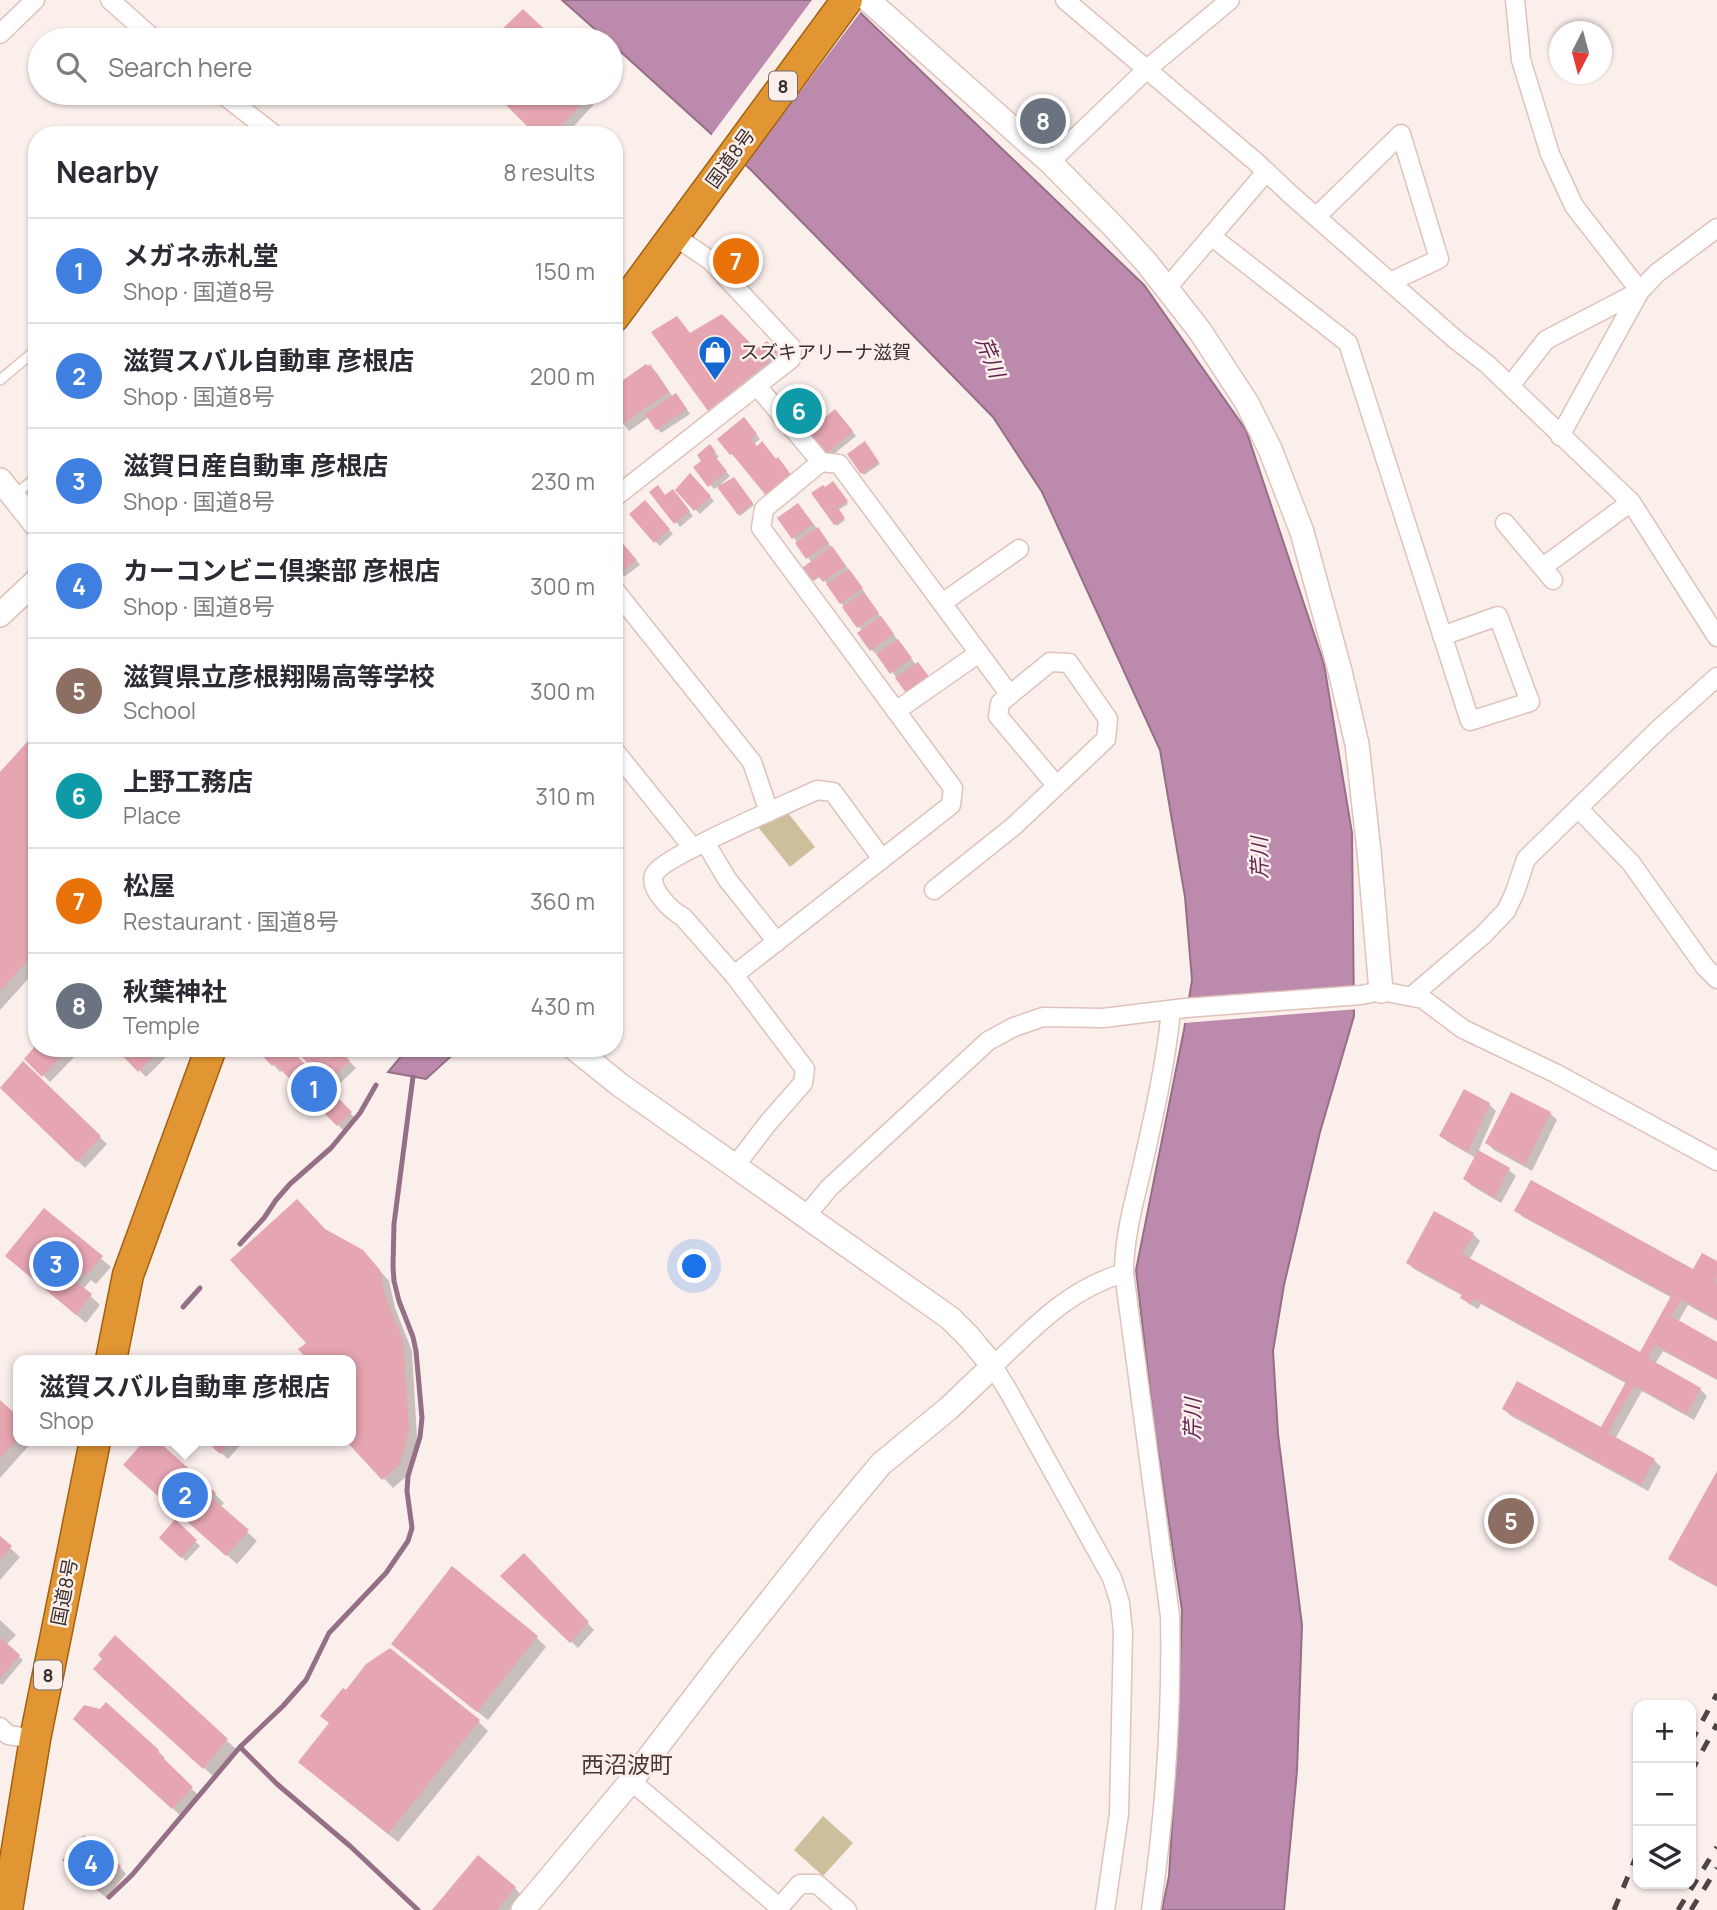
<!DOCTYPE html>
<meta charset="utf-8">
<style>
body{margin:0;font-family:Manrope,"Noto Sans JP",sans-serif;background:#f7f7f7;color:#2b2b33}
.controls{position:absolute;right:21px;bottom:21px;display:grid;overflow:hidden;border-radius:14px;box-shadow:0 2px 5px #0004}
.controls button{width:63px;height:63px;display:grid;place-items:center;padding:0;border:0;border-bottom:2px solid #e1e1e2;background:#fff;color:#2b2b33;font:35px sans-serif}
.compass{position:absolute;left:1549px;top:21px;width:63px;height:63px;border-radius:50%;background:#fff;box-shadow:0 2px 5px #0004;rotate:186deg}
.you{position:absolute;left:695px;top:1267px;width:24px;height:24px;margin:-18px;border:5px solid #fff;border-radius:50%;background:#1a73e8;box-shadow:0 0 0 10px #1a73e833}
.badge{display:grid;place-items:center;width:46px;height:46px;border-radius:50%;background:#1468d2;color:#fff;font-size:23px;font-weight:700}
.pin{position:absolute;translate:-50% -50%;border:4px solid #fff;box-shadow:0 2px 7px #0006}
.popup{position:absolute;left:13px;top:1355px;width:343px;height:91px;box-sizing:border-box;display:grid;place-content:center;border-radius:14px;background:#fff;filter:drop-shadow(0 2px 5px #0005);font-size:23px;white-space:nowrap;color:#7c7c81}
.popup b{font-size:26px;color:#2b2b33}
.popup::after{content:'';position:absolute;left:50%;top:100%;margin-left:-14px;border:14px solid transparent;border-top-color:#fff}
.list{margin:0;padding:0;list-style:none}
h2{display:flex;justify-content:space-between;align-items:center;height:91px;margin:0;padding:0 28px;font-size:30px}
h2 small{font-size:23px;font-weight:400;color:#7c7c81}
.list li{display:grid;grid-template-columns:46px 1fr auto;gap:21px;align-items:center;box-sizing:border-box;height:105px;padding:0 28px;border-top:2px solid #e1e1e2}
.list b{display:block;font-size:26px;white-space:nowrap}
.list p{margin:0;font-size:23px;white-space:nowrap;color:#7c7c81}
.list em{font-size:23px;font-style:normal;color:#7c7c81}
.icon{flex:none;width:38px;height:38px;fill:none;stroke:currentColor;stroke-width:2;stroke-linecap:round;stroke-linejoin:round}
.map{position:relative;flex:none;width:1717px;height:1910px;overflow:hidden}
.search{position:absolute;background:#fff;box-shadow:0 2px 5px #0004;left:28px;top:28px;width:595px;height:77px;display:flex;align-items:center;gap:18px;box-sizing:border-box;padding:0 24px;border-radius:38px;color:#7c7c81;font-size:26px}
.panel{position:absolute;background:#fff;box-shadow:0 2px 5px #0004;left:28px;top:126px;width:595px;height:931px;border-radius:28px}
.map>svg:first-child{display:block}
</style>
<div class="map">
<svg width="1717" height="1910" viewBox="0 0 1717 1910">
<rect width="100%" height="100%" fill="#fbefec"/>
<g fill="#cdbe9c">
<polygon points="788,813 815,847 790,867 758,827"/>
<polygon points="823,1816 853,1843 823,1876 794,1850"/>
</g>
<g fill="#bc8aac" stroke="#956f86" stroke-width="2">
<polygon points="562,0 847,0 1144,285 1246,430 1324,664 1352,833 1354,1016 1320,1132 1284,1285 1273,1351 1278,1434 1302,1625 1297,1771 1284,1910 1162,1910 1169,1876 1178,1728 1182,1610 1154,1424 1136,1270 1184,1030 1192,980 1185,897 1160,750 1042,492 993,417 751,170 611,43 611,40 607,40"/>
<polygon points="408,1048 460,1048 426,1079 388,1072"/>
</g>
<g fill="#fbefec">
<polygon points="812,0 852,0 862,10 743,167 710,137"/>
<polygon points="1357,988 1358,1009 1184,1023 1186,1002"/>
</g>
<g fill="#0003">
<polygon points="497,93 604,93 566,135 538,135"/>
<polygon points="728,239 760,272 746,286 714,252"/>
<polygon points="691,335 756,351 766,343 787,364 718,419 709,410"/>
<polygon points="650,367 657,373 673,397 680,399 690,414 661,433 649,417 629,431 614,412"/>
<polygon points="839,416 856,436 829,458 804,434 822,422"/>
<polygon points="748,423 760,439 754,444 757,448 782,463 736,458 732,454"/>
<polygon points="865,444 880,464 864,475 849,455"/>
<polygon points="714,451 719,457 716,459 730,476 721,484 724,487 734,479 754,505 740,516 718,486 714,489 695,468"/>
<polygon points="690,476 714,501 700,514 677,490"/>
<polygon points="833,484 848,504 838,510 845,520 837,526 814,493 825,489"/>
<polygon points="677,496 693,516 680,527 676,522 666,497"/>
<polygon points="645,503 673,534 660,546 656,542"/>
<polygon points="802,509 853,575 865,593 864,594 916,665 908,693 877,652 876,654 871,649 862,631 828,585 821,576 814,581 812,579 812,563 794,538"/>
<polygon points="614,534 640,565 624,577 614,566"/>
<polygon points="37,734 37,969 0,1010 0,774"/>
<polygon points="37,1048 83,1048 50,1082 26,1058"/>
<polygon points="118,1048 166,1048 170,1053 146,1077"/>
<polygon points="258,1048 287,1048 357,1120 345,1132 283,1070 280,1072"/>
<polygon points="296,1048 336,1048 356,1068 335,1088"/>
<polygon points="23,1064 107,1144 85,1168 2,1087"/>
<polygon points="1489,1104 1496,1111 1478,1152 1509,1170 1516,1176 1501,1203 1472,1186 1465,1179 1476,1158 1448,1142 1442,1136"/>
<polygon points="1550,1113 1557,1120 1532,1171 1494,1150 1487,1143"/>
<polygon points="44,1210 111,1267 96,1284 91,1280 83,1289 100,1305 86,1323 17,1265"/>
<polygon points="1516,1210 1694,1271 1717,1263 1717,1321 1688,1305 1678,1322 1717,1344 1717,1380 1663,1351 1655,1364 1700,1389 1707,1396 1694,1420 1642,1391 1615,1439 1654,1460 1661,1467 1648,1491 1511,1416 1504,1409 1602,1430 1627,1384 1481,1304 1478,1309 1469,1304 1462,1297 1463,1296 1414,1269 1408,1263 1473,1234 1480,1241 1469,1260 1641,1354 1672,1298 1523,1217"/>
<polygon points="325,1231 372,1262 389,1281 395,1308 412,1351 417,1438 414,1457 408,1475 393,1488 348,1441 351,1441 351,1360 310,1360 301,1349 308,1343"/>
<polygon points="0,1402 19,1419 19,1441 33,1441 0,1478"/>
<polygon points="146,1441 155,1441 215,1494 224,1503 220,1507 257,1541 237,1564 125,1465"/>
<polygon points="208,1441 244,1441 228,1459"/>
<polygon points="1717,1475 1717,1587 1677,1565 1670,1559"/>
<polygon points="175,1522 200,1546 186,1561 161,1538"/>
<polygon points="0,1539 20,1557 0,1580"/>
<polygon points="524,1556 594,1630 578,1648 502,1576"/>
<polygon points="0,1620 16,1635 6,1645 23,1660 2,1685 0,1683"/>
<polygon points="115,1638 236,1749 213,1776 105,1678 105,1659"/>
<polygon points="537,1638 546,1647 488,1720 403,1653 393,1644"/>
<polygon points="346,1693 479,1722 488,1731 398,1842 300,1762 331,1724"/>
<polygon points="82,1725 158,1751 165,1758 163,1760 198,1795 180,1815"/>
<polygon points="71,1866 120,1867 126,1874 106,1898"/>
<polygon points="515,1888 521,1895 509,1910 435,1910"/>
</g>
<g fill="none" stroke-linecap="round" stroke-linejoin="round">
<g stroke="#956f86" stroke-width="5">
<polyline points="240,1244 264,1218 276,1200 290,1184 331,1148 360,1113 376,1085"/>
<polyline points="183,1307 200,1288"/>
<polyline points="240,1747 277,1784 350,1846 418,1910"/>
<polyline points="109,1897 132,1875 240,1747 283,1706 306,1680 329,1633 386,1573 408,1541 412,1528 407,1491 408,1476 420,1437 422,1418 416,1351 413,1337 399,1301 394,1281 393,1266 394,1224 413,1077"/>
</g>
</g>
<g fill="#e5a5b1">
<polygon points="523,9 556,40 491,40"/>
<polygon points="494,93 592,93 553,135 536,135"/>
<polygon points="728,236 760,270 743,286 712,252"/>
<polygon points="722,314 756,349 767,341 779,353 708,411 651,332 677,316 690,333"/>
<polygon points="646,364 648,366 650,364 669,392 621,425 614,415 614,391 623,384 622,381"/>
<polygon points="795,388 822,420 835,409 853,431 824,455 776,403"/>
<polygon points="676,393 687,409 656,430 645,414"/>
<polygon points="744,417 757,434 751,439 757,446 762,441 776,459 778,457 792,476 768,498 732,454 730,455 717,439"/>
<polygon points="865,441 879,462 861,474 847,454"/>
<polygon points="710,444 716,452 713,454 727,471 708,487 693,467 701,461 697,455"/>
<polygon points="690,473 711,496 694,511 675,490"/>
<polygon points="734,477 753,503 738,515 717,487"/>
<polygon points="833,481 848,501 838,508 845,518 834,525 811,493 823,485 825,487"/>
<polygon points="658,485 665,495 673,489 690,511 674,524 649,492"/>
<polygon points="645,500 670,529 654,543 629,514"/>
<polygon points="798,503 813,524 792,539 777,518"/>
<polygon points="818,527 829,543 806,559 795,543"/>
<polygon points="614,533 637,560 619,574 614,569"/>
<polygon points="832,546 846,566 823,582 818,576 811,581 802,568"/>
<polygon points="849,569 863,588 840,604 826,584"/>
<polygon points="864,592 879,613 857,628 842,607"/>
<polygon points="881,616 894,634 870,651 857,633"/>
<polygon points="898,639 912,658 890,674 876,654"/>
<polygon points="918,662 933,682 907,694 895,678"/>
<polygon points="37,731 37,950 0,991 0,772"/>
<polygon points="37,1044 37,1048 70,1048 42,1077 24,1059"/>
<polygon points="115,1048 162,1048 138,1072"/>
<polygon points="255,1048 289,1048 352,1112 337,1126 275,1064 272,1066"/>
<polygon points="293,1048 338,1048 350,1061 327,1083"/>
<polygon points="23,1061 101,1136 77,1162 0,1088"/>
<polygon points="1464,1089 1490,1103 1468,1152 1439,1136"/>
<polygon points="1511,1092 1551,1112 1525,1165 1485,1143"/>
<polygon points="1478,1150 1510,1168 1494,1198 1463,1179"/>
<polygon points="1531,1180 1693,1269 1702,1253 1717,1261 1717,1277 1714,1282 1717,1284 1717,1319 1681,1300 1671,1316 1717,1342 1717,1379 1655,1345 1648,1358 1701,1388 1687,1414 1634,1386 1608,1433 1655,1459 1641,1485 1502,1409 1517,1381 1601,1427 1626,1382 1474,1299 1471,1304 1460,1298 1462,1294 1406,1263 1434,1211 1474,1233 1462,1254 1640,1352 1671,1296 1514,1211"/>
<polygon points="297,1199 325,1229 363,1250 380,1270 386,1298 403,1340 409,1428 405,1447 399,1465 382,1480 346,1441 351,1441 351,1360 308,1360 298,1349 306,1343 230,1260"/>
<polygon points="44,1208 103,1256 86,1276 81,1272 74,1280 92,1294 76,1315 5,1256"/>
<polygon points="0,1400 19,1417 19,1438 0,1459"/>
<polygon points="144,1441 158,1441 216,1493 212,1498 249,1530 226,1556 123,1465"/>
<polygon points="206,1441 232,1441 220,1454"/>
<polygon points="1717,1471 1717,1586 1668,1559"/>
<polygon points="175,1519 197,1540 181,1558 159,1538"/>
<polygon points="0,1536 12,1546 0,1560"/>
<polygon points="524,1553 589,1622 570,1643 500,1576"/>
<polygon points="452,1566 538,1636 477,1712 391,1644"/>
<polygon points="115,1635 228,1739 203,1769 93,1669 102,1659 98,1655"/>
<polygon points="0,1637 20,1655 0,1678"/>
<polygon points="390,1648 480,1720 388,1834 298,1762 329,1723 320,1716 343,1688 346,1690 366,1664"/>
<polygon points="106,1702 159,1750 158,1753 193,1787 172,1809 73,1719 84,1705 100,1709"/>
<polygon points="84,1835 121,1866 99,1892 62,1860"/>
<polygon points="478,1855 516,1887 497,1910 432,1910"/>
</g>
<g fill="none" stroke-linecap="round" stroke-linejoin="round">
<defs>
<g id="service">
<polyline points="0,380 37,349"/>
<polyline points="14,495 37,477"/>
</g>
<g id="minor">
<polyline points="110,0 155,40"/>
<polyline points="1065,0 1256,162 1290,194 1456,340 1487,364 1631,502 1717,637"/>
<polyline points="1515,0 1521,60 1550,154 1574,206 1640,291"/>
<polyline points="0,34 35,0"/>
<polyline points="221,93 275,135"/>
<polyline points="1050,162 1147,69 1230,0"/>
<polyline points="1316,217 1401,134 1439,259 1390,282"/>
<polyline points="1211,236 1348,343 1470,721 1530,702 1498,616 1442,636"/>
<polyline points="1167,288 1266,172"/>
<polyline points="757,386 821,462 839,464 1010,695"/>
<polyline points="1510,386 1546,340 1640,291"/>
<polyline points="1560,436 1640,291 1657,273 1717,228"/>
<polyline points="614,498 791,359 792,348 711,261 673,235"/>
<polyline points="1505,523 1553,580"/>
<polyline points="1543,567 1631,502"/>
<polyline points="614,589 752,762 769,812"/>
<polyline points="942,603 1019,549"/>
<polyline points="896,711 979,653"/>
<polyline points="614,750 693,848"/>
<polyline points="1578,808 1631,863 1705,967 1717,979"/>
<polyline points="705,842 727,879 777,942"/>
<polyline points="934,890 1014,826 1106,739 1108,719 1069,663 1050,662 1000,703 998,716 1056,785"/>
<polyline points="734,975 951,805 953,788 761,528 764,509 821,462"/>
<polyline points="1412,996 1483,935 1506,911 1515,892 1526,859 1660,728 1717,677"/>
<path d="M735,1166L768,1123L803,1083L805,1069L734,975L683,917C672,911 649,890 654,875C661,857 792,802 817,790L833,792L882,859"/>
<polyline points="806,1216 829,1188 988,1041 1014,1027 1043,1017 1103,1018 1185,1008 1361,995 1381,991 1423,999 1463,1029 1555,1073 1717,1161"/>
<polyline points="0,1727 8,1735 35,1739"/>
<polyline points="631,1781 779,1907"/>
<polyline points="777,1910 800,1884 817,1884 847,1910"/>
<path d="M1105,1910L1119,1814L1123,1632L1120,1603L1112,1578L1010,1394L993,1366C1034,1328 1068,1289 1124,1273"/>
<path d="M1151,1910C1165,1813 1172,1714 1170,1616L1124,1273C1124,1237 1134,1202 1142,1168C1154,1115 1166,1063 1171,1010"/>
</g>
<g id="tertiary">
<polyline points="868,0 1050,162 1114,227 1146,262 1200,331 1247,403 1270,449 1302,532 1340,671 1357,744 1369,851 1381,991"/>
<polyline points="0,480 37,526"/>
<polyline points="0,615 37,580"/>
<polyline points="523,1910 631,1781 721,1663 831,1524 881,1464 949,1408 993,1366 969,1337 950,1318 620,1085 574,1048"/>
</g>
<g id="trunk">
<polyline points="614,317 847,0"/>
<polyline points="111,1360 128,1275 211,1048"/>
<polyline points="7,1910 35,1739 95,1441"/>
</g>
</defs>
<use href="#service" stroke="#dec2bb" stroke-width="12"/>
<use href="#minor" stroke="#dec2bb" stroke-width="21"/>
<use href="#tertiary" stroke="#dec2bb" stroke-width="26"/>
<use href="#trunk" stroke="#a26110" stroke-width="33"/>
<use href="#service" stroke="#fff" stroke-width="9"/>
<use href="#minor" stroke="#fff" stroke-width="18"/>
<use href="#tertiary" stroke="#fff" stroke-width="23"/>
<use href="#trunk" stroke="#e29633" stroke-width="30"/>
<g stroke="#514542" stroke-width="5" stroke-dasharray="12 12" stroke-linecap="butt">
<polyline points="1691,1742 1717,1694"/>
<polyline points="1691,1772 1717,1724"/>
<polyline points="1614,1910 1638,1852"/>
<polyline points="1678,1910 1717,1847"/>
<polyline points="1691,1910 1717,1868"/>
</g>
</g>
<defs>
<symbol id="shop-pin" viewBox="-11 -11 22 30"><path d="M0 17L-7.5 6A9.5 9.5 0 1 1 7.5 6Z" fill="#1468d2" stroke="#fbefec"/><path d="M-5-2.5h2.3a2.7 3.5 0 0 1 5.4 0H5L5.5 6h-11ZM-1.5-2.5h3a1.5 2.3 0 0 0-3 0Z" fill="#fff"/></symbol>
</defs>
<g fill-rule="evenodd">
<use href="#shop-pin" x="696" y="333" width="38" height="52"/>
</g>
<g text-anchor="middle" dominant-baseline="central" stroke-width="5" stroke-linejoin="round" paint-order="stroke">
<g fill="#fbefec" stroke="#756966" stroke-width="2">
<rect x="769" y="71.5" width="28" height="29" rx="5"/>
<rect x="34" y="1660.5" width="28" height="29" rx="5"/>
</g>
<g font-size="18" font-weight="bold" fill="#3b302d">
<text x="783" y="86">8</text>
<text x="48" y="1675">8</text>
</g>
<g font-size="19" fill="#3b302d" stroke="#fbefec">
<text transform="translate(730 158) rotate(-54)">国道8号</text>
<text transform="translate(64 1592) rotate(-79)">国道8号</text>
</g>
<g font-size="19" fill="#3b302d" stroke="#fbefec" text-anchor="start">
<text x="740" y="352">スズキアリーナ滋賀</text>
</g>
<g font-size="21" font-style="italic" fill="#632552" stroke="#fbefec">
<text transform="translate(991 357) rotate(68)">芹川</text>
<text transform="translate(1259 858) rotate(-91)">芹川</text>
<text transform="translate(1192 1419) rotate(-89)">芹川</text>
</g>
<g font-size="23" fill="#4d3731" stroke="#fbefec">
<text x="627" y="1764">西沼波町</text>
</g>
</g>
</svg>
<div class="controls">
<button>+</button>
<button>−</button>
<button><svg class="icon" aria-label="layers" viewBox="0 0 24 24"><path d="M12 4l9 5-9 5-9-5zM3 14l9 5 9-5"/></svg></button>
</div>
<svg class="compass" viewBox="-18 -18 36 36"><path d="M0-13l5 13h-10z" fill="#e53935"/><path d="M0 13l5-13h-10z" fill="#7c7c81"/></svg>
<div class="you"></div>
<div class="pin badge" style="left:314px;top:1089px;background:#3f7fe0">1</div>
<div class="pin badge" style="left:185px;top:1495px;background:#3f7fe0">2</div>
<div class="popup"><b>滋賀スバル自動車 彦根店</b>Shop</div>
<div class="pin badge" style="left:56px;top:1264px;background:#3f7fe0">3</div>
<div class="pin badge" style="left:91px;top:1863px;background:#3f7fe0">4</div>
<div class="pin badge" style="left:1511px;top:1521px;background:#8d6e63">5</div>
<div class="pin badge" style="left:799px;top:411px;background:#0f9aa8">6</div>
<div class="pin badge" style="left:736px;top:261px;background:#e8710a">7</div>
<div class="pin badge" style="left:1043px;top:121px;background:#6b7280">8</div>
<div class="search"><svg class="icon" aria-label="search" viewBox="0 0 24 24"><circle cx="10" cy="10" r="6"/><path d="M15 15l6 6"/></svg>Search here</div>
<section class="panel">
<h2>Nearby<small>8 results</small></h2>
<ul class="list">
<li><span class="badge" style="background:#3f7fe0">1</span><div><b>メガネ赤札堂</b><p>Shop · 国道8号</p></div><em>150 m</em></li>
<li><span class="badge" style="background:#3f7fe0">2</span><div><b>滋賀スバル自動車 彦根店</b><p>Shop · 国道8号</p></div><em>200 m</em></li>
<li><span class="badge" style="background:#3f7fe0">3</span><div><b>滋賀日産自動車 彦根店</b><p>Shop · 国道8号</p></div><em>230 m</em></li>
<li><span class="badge" style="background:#3f7fe0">4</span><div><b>カーコンビニ倶楽部 彦根店</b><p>Shop · 国道8号</p></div><em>300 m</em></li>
<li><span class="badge" style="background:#8d6e63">5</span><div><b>滋賀県立彦根翔陽高等学校</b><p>School</p></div><em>300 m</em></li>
<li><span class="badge" style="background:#0f9aa8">6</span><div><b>上野工務店</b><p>Place</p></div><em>310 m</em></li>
<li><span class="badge" style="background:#e8710a">7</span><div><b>松屋</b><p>Restaurant · 国道8号</p></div><em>360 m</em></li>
<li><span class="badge" style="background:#6b7280">8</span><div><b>秋葉神社</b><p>Temple</p></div><em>430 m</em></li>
</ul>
</section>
</div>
